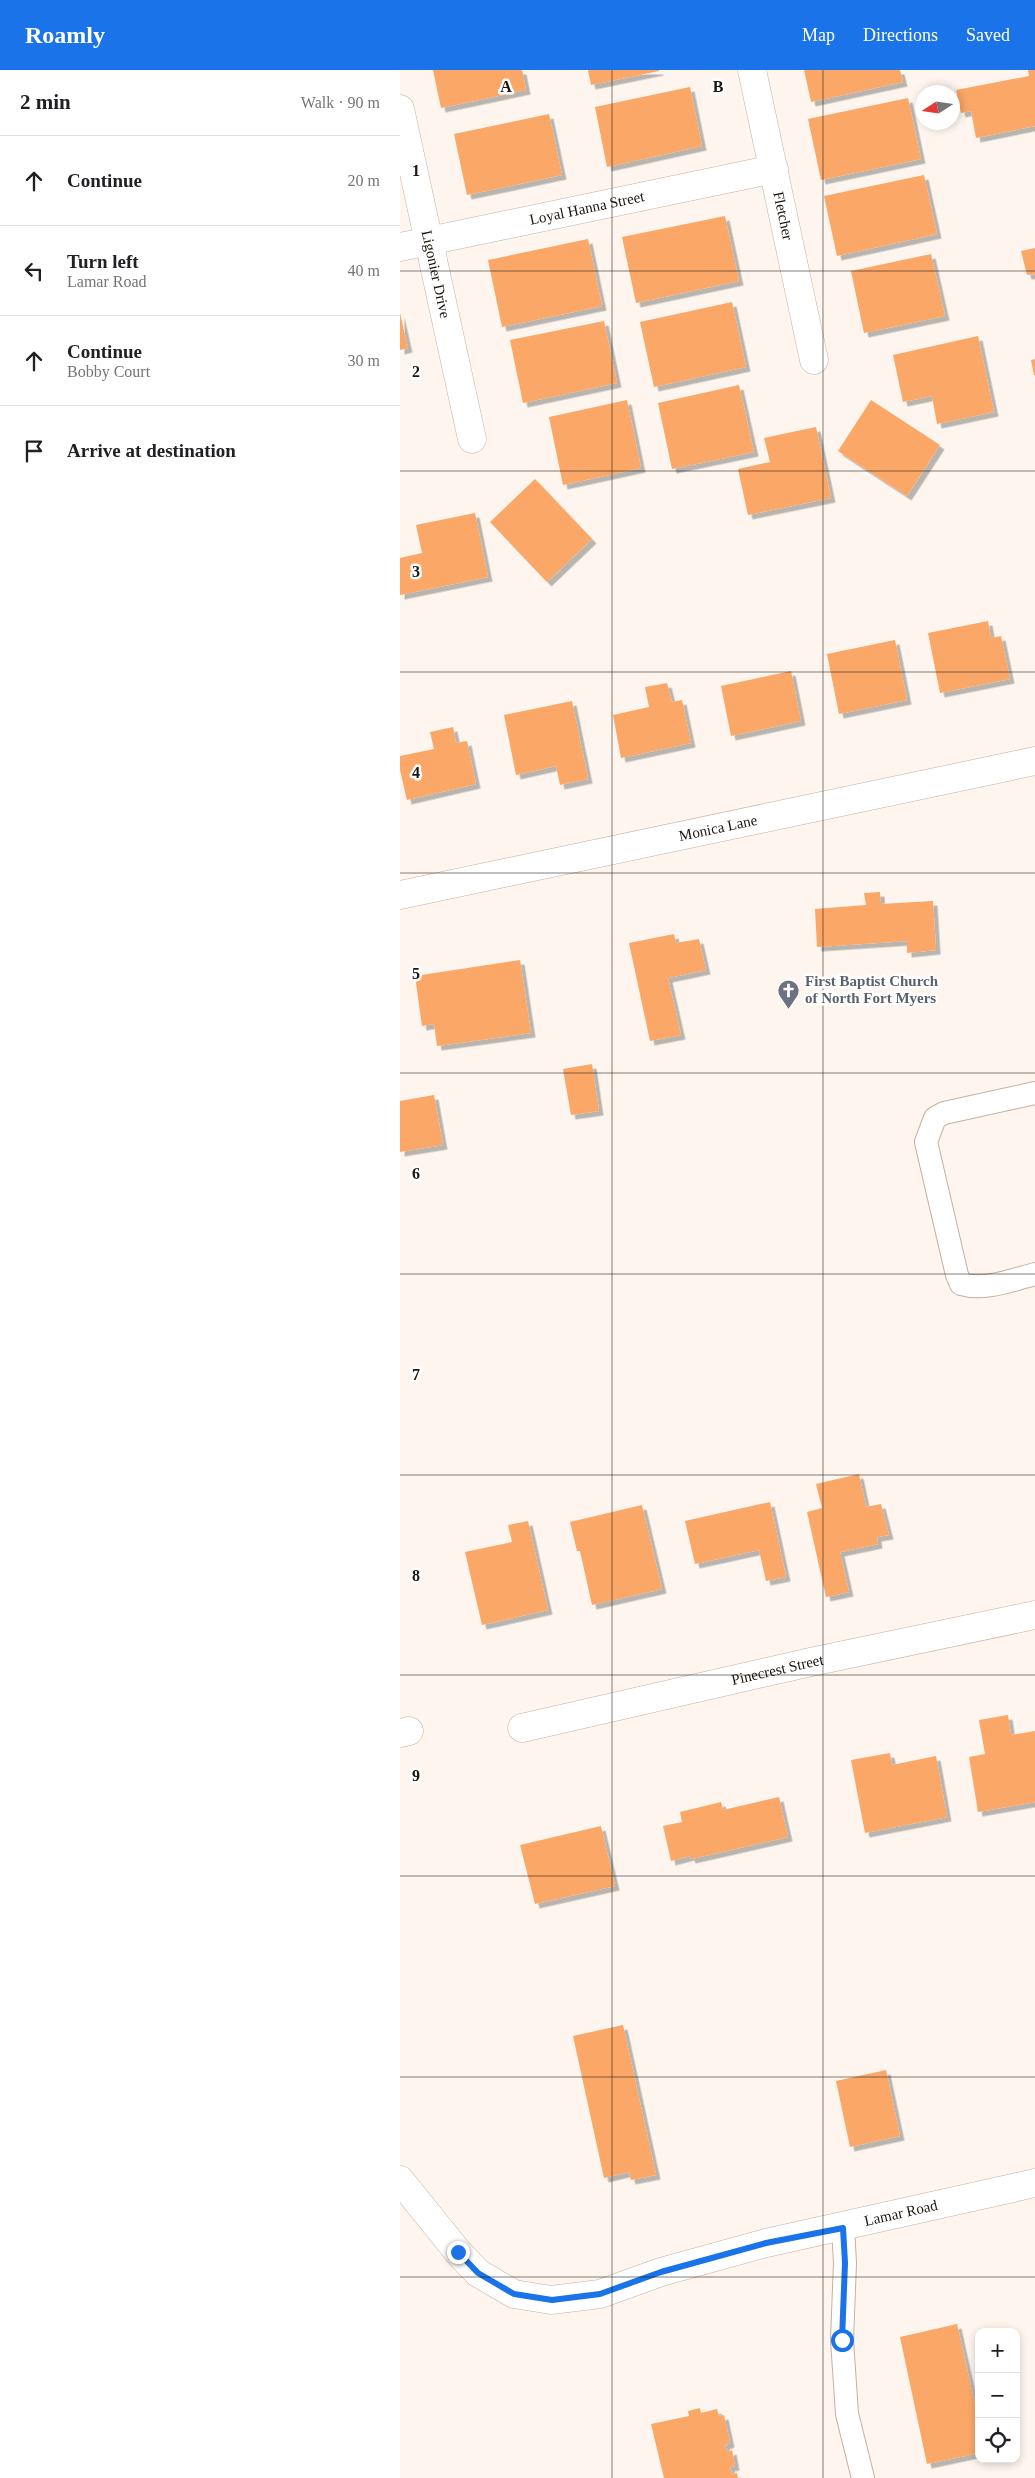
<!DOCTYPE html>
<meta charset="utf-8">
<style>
body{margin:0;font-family:"Times New Roman",serif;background:#f6f6f6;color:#202124}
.controls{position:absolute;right:15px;bottom:15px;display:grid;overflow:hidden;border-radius:10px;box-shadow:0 2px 8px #0003}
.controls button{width:45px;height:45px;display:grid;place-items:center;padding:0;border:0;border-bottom:1px solid #e0e0e0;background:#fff;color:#202124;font:25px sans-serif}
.compass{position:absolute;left:515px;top:15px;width:45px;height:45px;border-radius:50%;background:#fff;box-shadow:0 2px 8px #0003;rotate:258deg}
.stop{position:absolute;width:15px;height:15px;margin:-11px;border:4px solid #1a73e8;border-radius:50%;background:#fff}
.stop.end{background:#1a73e8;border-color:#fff;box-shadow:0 1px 5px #0008}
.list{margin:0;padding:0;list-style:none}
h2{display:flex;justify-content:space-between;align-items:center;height:65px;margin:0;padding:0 20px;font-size:21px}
h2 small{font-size:16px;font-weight:400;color:#757577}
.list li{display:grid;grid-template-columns:32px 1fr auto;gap:15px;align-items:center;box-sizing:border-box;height:90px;padding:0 20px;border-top:1px solid #e0e0e0}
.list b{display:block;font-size:19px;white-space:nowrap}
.list p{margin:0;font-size:16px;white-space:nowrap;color:#757577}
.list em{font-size:16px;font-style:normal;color:#757577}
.icon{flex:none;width:28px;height:28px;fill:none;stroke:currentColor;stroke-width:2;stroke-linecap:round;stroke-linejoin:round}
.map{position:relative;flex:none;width:635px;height:2408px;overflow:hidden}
header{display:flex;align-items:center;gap:30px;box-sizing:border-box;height:70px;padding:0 25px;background:#1a73e8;color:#fff}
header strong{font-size:24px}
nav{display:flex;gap:28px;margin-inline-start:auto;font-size:18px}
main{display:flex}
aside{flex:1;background:#fff}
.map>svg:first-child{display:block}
</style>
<header>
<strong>Roamly</strong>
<nav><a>Map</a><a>Directions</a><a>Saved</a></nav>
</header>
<main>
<aside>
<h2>2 min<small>Walk · 90 m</small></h2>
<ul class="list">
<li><svg class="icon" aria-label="ahead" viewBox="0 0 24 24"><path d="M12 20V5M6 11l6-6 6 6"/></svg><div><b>Continue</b></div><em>20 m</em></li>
<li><svg class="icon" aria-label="left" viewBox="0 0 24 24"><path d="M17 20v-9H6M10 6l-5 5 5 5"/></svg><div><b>Turn left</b><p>Lamar Road</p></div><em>40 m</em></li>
<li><svg class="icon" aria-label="ahead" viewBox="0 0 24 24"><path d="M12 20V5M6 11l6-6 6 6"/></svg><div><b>Continue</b><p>Bobby Court</p></div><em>30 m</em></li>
<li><svg class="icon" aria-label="arrive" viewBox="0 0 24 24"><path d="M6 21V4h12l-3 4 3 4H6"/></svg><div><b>Arrive at destination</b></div></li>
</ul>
</aside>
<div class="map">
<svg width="635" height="2408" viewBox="0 0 635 2408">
<defs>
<filter id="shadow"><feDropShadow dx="4.5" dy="4.5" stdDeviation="0" flood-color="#0004"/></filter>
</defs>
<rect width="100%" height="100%" fill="#fdf5ee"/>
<g fill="#fba768" filter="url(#shadow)">
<polygon points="33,0 122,0 126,20 41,38"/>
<polygon points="188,0 259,0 259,1 191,15"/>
<polygon points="404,0 500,0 503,12 411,32"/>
<polygon points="628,0 635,0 635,56 576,68 571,41 561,43 556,20 629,6"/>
<polygon points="290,17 302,76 207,97 195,37"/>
<polygon points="508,28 521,89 421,110 408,49"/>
<polygon points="149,44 162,105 67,125 54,64"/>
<polygon points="524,105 537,164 437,186 424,126"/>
<polygon points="325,146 339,211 236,233 222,167"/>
<polygon points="188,169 202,236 102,257 88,190"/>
<polygon points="635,178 635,204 627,205 621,181"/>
<polygon points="531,184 545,246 464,263 451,201"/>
<polygon points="332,232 346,297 254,317 240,252"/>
<polygon points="0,243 8,278 0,280"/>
<polygon points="204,251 217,313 123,333 110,270"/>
<polygon points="578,266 594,342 537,354 532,326 503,332 493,285"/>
<polygon points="635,289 635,305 634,305 631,290"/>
<polygon points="339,315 354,382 272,399 258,333"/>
<polygon points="227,330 241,398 163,415 149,347"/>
<polygon points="471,330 540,375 507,426 438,381"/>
<polygon points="416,357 431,428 348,445 338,399 370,392 364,368"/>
<polygon points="135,409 192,469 147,512 90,452"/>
<polygon points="75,443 88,507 0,525 0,488 22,483 16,455"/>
<polygon points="588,551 591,568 601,566 610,609 540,623 528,563"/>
<polygon points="495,570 507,630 439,644 427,584"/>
<polygon points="391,601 401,651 331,666 321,616"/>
<polygon points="267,613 272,632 282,630 291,673 221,688 213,645 249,637 245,617"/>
<polygon points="172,631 188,709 160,715 156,696 116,705 104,645"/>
<polygon points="53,657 56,673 67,671 76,714 7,730 0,700 0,686 34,679 30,662"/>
<polygon points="480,822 481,834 533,831 536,880 507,883 507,871 417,877 415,839 466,835 464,823"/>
<polygon points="274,864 276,873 299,869 306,900 268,908 281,965 250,971 229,873"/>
<polygon points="120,890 131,963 37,976 34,954 22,956 15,906"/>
<polygon points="192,994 199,1041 171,1045 163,999"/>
<polygon points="34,1025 43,1075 0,1082 0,1031"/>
<polygon points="459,1404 466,1437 481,1434 489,1465 477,1467 478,1474 440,1482 449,1522 426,1527 407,1442 422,1438 416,1414"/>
<polygon points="370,1432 386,1507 366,1511 359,1480 295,1494 285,1451"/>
<polygon points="242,1435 262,1519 192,1535 180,1481 177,1481 170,1452"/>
<polygon points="128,1451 148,1540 82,1555 65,1482 112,1472 108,1455"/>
<polygon points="608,1645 611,1665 635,1661 635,1732 578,1742 569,1687 585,1684 579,1650"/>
<polygon points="490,1683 492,1695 536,1686 547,1747 465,1763 451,1690"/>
<polygon points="379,1727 388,1767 291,1789 290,1786 271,1791 263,1756 282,1752 280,1742 321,1732 323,1740"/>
<polygon points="201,1756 215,1816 135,1834 120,1775"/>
<polygon points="223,1955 256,2105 231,2110 229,2102 204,2108 173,1966"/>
<polygon points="486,2000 500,2066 450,2077 436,2011"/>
<polygon points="557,2254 579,2353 579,2383 527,2394 500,2267"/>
<polygon points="300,2338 301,2343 317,2339 319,2346 324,2345 330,2373 325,2375 327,2382 332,2380 335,2396 330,2397 332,2404 337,2403 338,2408 264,2408 251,2354 289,2346 288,2341"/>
</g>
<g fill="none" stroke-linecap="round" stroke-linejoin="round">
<defs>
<g id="lane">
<path d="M635,1023L544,1043L535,1048L526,1072L557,1205L561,1214C584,1221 612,1210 635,1204"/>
<polyline points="443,2158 445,2193 442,2270 447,2344 463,2408"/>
</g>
<g id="street">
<path id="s1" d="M352,0L414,290"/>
<path id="s2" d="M0,39L72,369"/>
<path id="s3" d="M0,177L374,99"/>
<path id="s4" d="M0,825L635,691"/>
<path id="s5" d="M122,1658L411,1592L635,1545"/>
<polyline points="0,1663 9,1661"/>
<path id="s6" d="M0,2110L58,2182L78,2203L114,2224L151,2230L200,2224L261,2202L366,2173L635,2113"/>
</g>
</defs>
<use href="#lane" stroke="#c4b1a0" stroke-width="24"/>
<use href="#street" stroke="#c4b1a0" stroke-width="29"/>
<use href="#lane" stroke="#fff" stroke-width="22"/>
<use href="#street" stroke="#fff" stroke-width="28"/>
</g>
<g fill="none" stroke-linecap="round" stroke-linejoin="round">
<polyline stroke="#1a73e8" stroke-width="6" points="58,2182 78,2203 114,2224 152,2230 200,2224 261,2202 366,2173 443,2158 445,2193 442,2270"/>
</g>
<path fill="none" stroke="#1c150f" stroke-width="1" stroke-opacity="0.55" d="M212,0V2408M423,0V2408M0,201H635M0,401H635M0,602H635M0,803H635M0,1003H635M0,1204H635M0,1405H635M0,1605H635M0,1806H635M0,2007H635M0,2207H635"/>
<defs>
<symbol id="church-pin" viewBox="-11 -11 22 30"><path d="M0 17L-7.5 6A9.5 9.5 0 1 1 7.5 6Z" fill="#6b7280" stroke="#fff"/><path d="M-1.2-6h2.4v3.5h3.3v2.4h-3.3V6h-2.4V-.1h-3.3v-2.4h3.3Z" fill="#fff"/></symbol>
</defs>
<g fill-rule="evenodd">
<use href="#church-pin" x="376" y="908" width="25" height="34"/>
</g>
<g text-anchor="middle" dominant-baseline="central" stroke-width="5" stroke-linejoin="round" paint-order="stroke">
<g font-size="15" fill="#1c150f" stroke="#fff">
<text stroke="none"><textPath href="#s3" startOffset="191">Loyal Hanna Street</textPath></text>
<text stroke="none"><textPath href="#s1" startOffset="149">Fletcher</textPath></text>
<text stroke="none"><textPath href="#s2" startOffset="169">Ligonier Drive</textPath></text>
<text stroke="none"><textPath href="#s4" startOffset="325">Monica Lane</textPath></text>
<text stroke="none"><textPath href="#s5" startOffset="262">Pinecrest Street</textPath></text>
<text stroke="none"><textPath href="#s6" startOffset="562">Lamar Road</textPath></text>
</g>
<g font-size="15" font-weight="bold" fill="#5b616d" stroke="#fff" text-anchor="start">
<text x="405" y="911">First Baptist Church<tspan x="405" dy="17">of North Fort Myers</tspan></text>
</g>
</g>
<g font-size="16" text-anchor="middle" font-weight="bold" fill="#1c150f" stroke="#fff" stroke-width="5" stroke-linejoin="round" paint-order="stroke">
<text x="106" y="22">A</text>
<text x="318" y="22">B</text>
<text x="16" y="106">1</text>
<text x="16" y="307">2</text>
<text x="16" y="507">3</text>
<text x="16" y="708">4</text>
<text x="16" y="909">5</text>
<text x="16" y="1109">6</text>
<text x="16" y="1310">7</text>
<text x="16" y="1511">8</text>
<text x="16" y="1711">9</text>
</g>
</svg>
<div class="controls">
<button>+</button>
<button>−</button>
<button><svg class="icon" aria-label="locate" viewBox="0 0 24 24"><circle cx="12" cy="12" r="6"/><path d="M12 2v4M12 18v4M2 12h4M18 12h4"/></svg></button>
</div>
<svg class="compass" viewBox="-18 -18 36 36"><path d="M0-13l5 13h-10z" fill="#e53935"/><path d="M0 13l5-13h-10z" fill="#757577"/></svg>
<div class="stop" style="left:442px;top:2270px"></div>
<div class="stop end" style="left:58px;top:2182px"></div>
</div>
</main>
